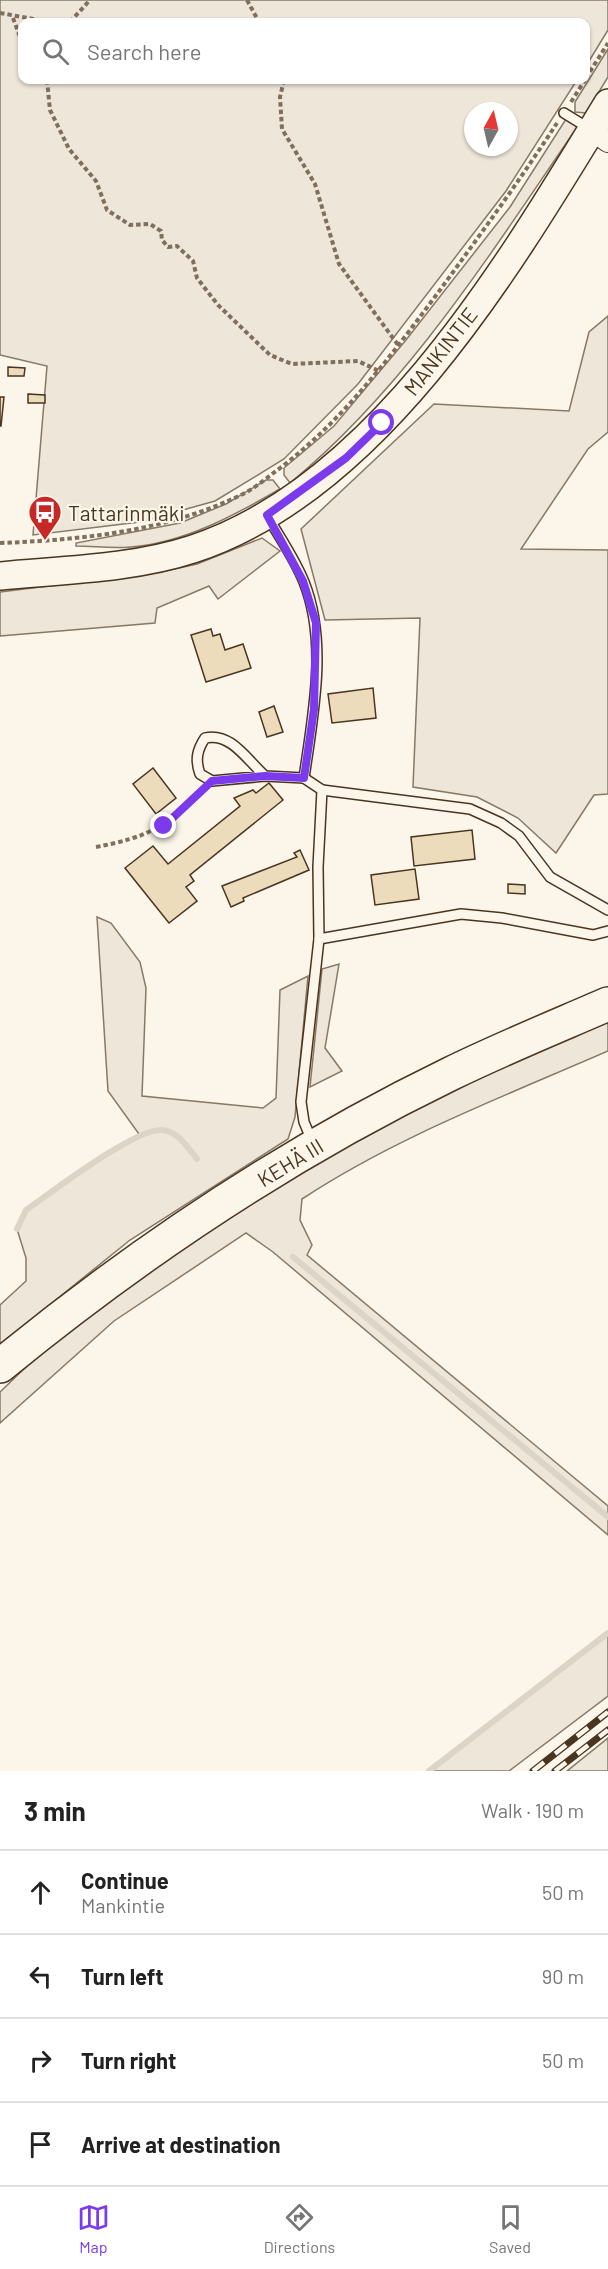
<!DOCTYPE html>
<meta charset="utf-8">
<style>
body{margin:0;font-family:Barlow,sans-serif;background:#f2f2f2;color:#222}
.compass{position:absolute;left:464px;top:102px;width:54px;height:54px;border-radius:50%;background:#fff;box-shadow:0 2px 4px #0004;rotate:8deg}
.stop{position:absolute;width:18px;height:18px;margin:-14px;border:4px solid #7c3aed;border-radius:50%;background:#fff}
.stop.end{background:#7c3aed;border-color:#fff;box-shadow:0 2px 6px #0008}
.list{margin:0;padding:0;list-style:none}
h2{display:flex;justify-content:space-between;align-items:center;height:78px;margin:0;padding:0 24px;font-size:26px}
h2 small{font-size:20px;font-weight:400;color:#767676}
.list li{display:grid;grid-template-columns:39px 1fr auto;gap:18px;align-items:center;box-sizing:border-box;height:84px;padding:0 24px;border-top:2px solid #e0e0e0}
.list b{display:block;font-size:22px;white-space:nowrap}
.list p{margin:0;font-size:20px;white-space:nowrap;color:#767676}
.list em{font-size:20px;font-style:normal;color:#767676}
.icon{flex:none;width:33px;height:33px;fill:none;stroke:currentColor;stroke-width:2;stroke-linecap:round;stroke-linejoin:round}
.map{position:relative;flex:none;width:608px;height:1771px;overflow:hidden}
.search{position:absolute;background:#fff;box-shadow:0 2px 4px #0004;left:18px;right:18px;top:18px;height:66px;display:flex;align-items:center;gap:15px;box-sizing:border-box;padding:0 21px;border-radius:12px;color:#767676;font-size:22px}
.sheet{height:414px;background:#fff}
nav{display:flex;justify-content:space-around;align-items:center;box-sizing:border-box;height:84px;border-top:2px solid #e0e0e0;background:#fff;font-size:16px;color:#767676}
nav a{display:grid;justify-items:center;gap:3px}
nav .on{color:#7c3aed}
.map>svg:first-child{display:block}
</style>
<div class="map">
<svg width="608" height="1771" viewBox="0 0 608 1771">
<rect width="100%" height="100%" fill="#fbf6e9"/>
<g fill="#ede6d9" stroke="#887966" stroke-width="1.5" fill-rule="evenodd">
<path d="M0,0H608V30L586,66V22H22V80H577L506,191L358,384L284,459L215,501L140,522L33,535L47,366L0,355ZM473,111H509V147H473Z"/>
<polygon points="608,49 608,77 586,113 575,112 575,102"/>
<path d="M566,119L578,126C492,251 408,386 290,483L284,475V468L334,426L406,340L510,207Z"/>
<polygon points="608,316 608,432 588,449 521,549 608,550 608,794 594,795 556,853 518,818 477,797 413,787 420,618 325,620 301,529 434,404 569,411 589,332"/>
<path d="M266,480H273L280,489C235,515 184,543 131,547C113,549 94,546 76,546V543L180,523L226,504Z"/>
<polygon points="262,538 280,551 218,599 209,586 157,608 155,623 0,636 0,592 161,572 197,564"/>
<polygon points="97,917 111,923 140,962 146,988 142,1096 263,1108 276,1098 280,990 308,976 295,1117 288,1139 130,1240 0,1345 0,1305 26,1281 26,1258 17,1229 26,1210 139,1134 108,1091"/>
<polygon points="339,964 325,1048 342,1071 310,1087 322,969"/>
<path d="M608,1020V1051C505,1096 396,1137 302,1199L300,1220L312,1245L307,1255L608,1506V1535L273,1252L246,1233L114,1321L0,1423V1392C22,1371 44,1349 67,1330C229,1201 418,1100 608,1020Z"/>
<polygon points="608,1633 608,1696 509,1771 429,1771"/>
<polygon points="608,1738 608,1771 567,1771"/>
</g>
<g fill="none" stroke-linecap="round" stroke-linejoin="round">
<g stroke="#dcd4c6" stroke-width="6">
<path d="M17,1229L26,1210C52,1192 135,1128 162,1130C178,1131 188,1148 197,1159"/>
<polyline points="293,1257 608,1517"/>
<polyline points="429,1771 608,1633"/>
</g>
</g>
<g fill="#ecdcbc" stroke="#4a3520" stroke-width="1.5">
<polygon points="8,367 25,368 24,376 8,376"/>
<polygon points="28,394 45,395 45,403 28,403"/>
<polygon points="0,397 4,397 1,426 0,426"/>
<polygon points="211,629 213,636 220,634 225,650 243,644 251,668 206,682 191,635"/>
<polygon points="373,688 376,718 332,723 328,694"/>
<polygon points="274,706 283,732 267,737 259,712"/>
<polygon points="153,768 176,798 156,814 133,784"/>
<polygon points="269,783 283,800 190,875 194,881 186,887 197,901 169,923 125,868 153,846 168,864 240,806 234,798 253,790 256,793"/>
<polygon points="472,830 475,859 414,866 411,837"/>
<polygon points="300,850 309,870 243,898 244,901 231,907 222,886 297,857 294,853"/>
<polygon points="415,869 419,899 375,905 371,875"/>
<polygon points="508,884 525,885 525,894 508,893"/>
</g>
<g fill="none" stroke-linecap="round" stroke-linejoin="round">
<defs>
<g id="lane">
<polyline points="564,113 590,129"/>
<path d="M265,776C247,760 231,732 205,738C197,750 195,760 200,774L212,781L265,776L304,778C313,715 328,642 304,582C295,559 280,538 268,517"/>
<polyline points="304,778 322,790 318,867 319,939 301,1102 304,1122 312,1141"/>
<polyline points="322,790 470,809 501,823 519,836 550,877 608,910"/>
<polyline points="319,939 461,914 502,918 593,935 608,931"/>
</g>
<polyline id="street" points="591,130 608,142"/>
<path id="secondary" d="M0,576C63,570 132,569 193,549C379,488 511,262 608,103"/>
<path id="highway" d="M0,1366C138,1253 289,1152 450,1074C501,1049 555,1027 608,1004"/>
</defs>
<use href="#lane" stroke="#4a3520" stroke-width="12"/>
<use href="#street" stroke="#4a3520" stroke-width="22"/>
<use href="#secondary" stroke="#4a3520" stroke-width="30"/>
<use href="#highway" stroke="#4a3520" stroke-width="36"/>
<g stroke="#7f6f5c" stroke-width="4" stroke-dasharray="4.5 3" stroke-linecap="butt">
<polyline points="247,0 259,22"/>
<polyline points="0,13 50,22"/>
<polyline points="13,18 22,42"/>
<polyline points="70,22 90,0"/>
<polyline points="586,78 608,43"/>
<polyline points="47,80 50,110 69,149 96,181 107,210 130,225 150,224 161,231 162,240 168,247 177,246 193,261 197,278 218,305 270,355 292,364 358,361 379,371"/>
<polyline points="284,80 280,97 282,129 315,184 339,264 398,345"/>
<polyline points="571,102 585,80"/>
<path d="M0,543C82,540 168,531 243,494C253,489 263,481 272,474C340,425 391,356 440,290C480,235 520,180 557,123"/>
<path d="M96,847C148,837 165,828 202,790"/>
</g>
<use href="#lane" stroke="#fbf6e9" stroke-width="9"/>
<use href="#street" stroke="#fbf6e9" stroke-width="20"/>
<use href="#secondary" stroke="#fbf6e9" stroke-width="27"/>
<use href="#highway" stroke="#fbf6e9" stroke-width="33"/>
<defs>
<g id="rail">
<polyline points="533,1771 608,1712"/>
<polyline points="555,1771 608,1730"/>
</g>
</defs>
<use href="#rail" stroke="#4a3520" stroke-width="7"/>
<use href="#rail" stroke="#fbf6e9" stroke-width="4.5" stroke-dasharray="14" stroke-linecap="butt"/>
</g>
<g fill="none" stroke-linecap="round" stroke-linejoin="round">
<polyline stroke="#7c3aed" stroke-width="8" points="164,826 212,781 265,776 304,778 314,709 316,623 303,581 267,515 346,458 382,423"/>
</g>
<defs>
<symbol id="bus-pin" viewBox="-11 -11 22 30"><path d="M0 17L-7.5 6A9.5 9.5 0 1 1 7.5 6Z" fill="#c62828" stroke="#fbf6e9"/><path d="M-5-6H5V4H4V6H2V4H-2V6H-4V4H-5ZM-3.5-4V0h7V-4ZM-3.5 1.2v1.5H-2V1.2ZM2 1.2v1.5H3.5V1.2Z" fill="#fff"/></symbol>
</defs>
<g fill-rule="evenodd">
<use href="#bus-pin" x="26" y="493" width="38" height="52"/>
</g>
<g text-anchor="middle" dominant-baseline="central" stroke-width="4.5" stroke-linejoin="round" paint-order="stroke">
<g font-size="21" fill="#4a3520" stroke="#fbf6e9">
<text transform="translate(440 351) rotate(-52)">MANKINTIE</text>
<text transform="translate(290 1162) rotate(-31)">KEHÄ III</text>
</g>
<g font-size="21" fill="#4a3520" stroke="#fbf6e9" text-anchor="start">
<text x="68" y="512">Tattarinmäki</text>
</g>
</g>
</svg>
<svg class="compass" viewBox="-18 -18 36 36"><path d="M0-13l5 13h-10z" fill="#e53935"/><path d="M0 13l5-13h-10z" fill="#767676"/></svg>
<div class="stop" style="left:382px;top:423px"></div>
<div class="stop end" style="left:164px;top:826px"></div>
<div class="search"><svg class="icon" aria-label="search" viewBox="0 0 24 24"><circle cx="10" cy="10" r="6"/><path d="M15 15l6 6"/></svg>Search here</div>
</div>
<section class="sheet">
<h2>3 min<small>Walk · 190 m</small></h2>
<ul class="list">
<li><svg class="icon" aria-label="ahead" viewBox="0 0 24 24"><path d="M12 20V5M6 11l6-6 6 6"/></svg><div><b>Continue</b><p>Mankintie</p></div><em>50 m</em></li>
<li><svg class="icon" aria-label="left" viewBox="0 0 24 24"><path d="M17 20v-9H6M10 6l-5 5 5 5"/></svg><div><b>Turn left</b></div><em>90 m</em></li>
<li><svg class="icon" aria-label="right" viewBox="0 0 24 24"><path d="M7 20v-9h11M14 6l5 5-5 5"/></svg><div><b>Turn right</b></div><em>50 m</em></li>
<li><svg class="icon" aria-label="arrive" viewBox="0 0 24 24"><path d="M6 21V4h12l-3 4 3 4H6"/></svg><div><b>Arrive at destination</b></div></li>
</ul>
</section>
<nav>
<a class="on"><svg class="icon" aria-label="map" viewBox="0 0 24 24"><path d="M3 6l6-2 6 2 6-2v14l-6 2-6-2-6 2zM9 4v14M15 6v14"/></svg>Map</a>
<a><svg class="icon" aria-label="directions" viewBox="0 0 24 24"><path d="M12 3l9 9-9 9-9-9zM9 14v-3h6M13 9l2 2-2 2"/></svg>Directions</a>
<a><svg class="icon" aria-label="saved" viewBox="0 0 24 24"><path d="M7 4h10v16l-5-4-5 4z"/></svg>Saved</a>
</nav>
